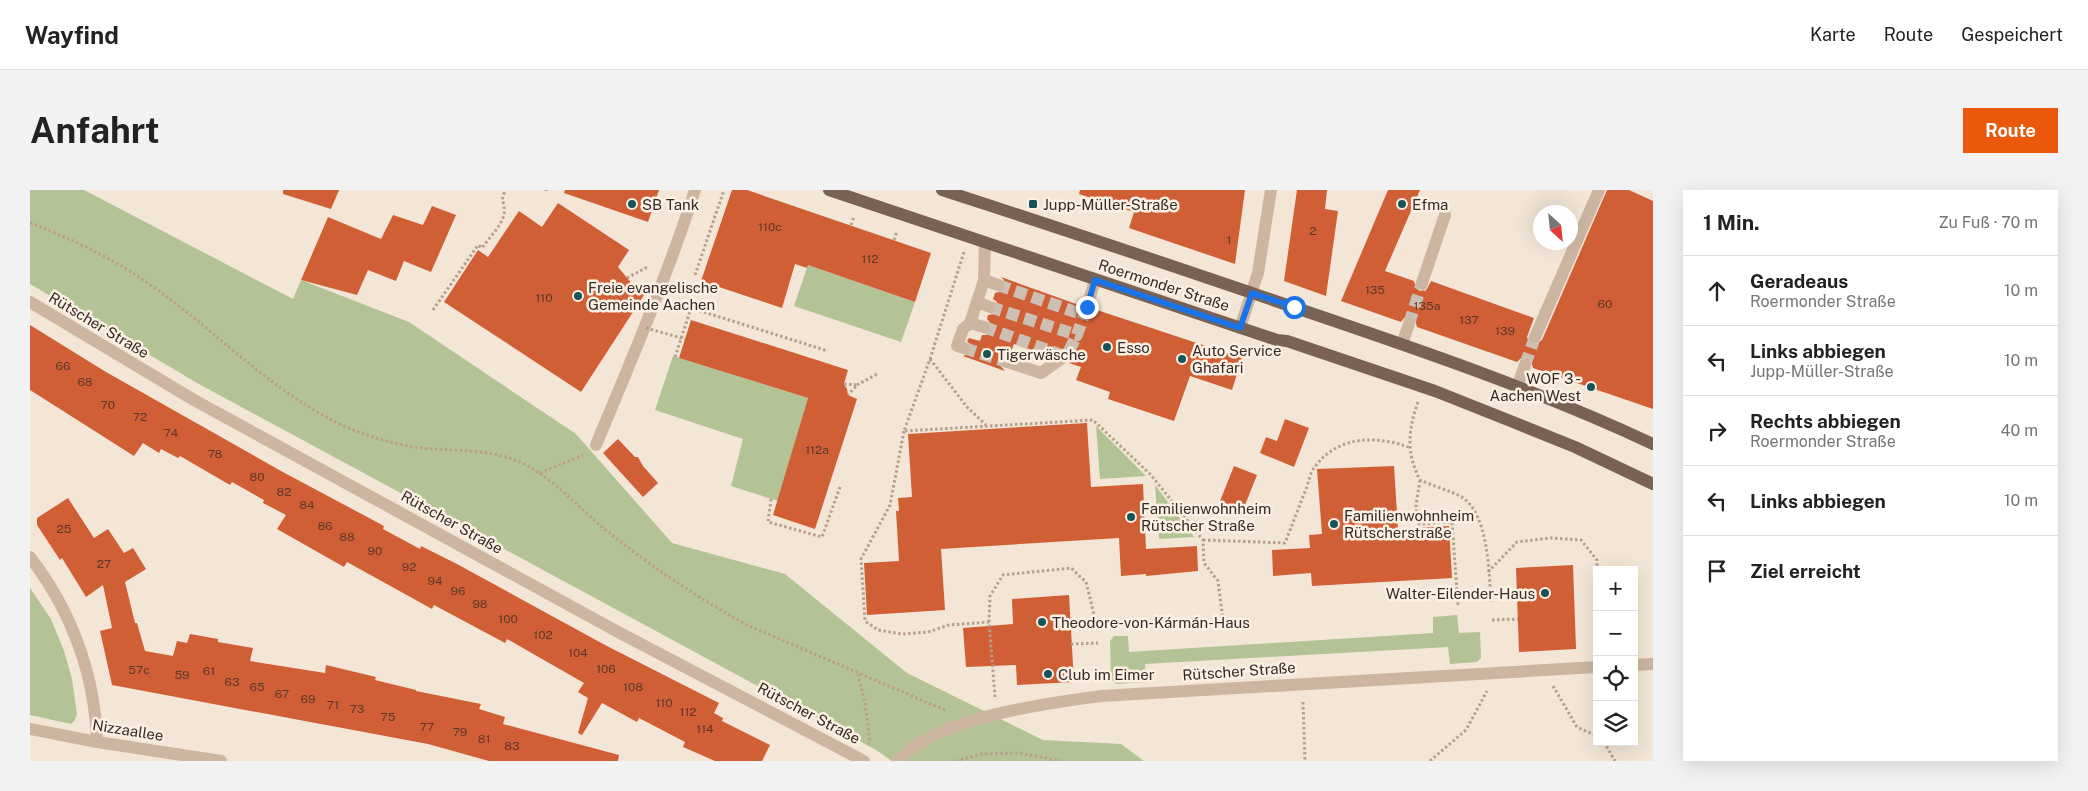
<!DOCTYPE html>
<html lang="de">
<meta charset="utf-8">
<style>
body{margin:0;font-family:"Public Sans",sans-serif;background:#f2f2f2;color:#222}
.controls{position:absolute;right:15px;bottom:15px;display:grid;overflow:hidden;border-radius:0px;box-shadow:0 5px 20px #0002}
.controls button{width:45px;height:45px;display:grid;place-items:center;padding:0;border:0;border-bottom:1px solid #e0e0e0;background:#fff;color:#222;font:25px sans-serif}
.compass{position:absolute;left:1503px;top:15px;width:45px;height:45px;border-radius:50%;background:#fff;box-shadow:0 5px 20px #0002;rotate:153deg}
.stop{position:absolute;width:15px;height:15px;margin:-11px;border:4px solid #1a73e8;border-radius:50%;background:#fff}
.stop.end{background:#1a73e8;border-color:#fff;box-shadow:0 1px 5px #0008}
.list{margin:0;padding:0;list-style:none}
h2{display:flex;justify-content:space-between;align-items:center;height:65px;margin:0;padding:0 20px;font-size:21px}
h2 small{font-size:16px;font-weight:400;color:#767676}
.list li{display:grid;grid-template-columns:32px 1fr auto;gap:15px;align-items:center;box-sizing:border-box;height:70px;padding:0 20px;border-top:1px solid #e0e0e0}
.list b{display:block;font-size:19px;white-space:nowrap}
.list p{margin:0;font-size:16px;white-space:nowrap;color:#767676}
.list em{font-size:16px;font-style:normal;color:#767676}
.icon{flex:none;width:28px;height:28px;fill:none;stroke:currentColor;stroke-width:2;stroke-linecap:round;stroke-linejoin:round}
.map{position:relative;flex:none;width:1623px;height:571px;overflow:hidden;border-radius:0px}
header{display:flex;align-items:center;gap:30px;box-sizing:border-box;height:70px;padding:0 25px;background:#fff;border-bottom:1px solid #e0e0e0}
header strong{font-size:24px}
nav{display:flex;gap:28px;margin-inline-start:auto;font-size:18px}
.intro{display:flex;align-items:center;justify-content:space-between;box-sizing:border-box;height:120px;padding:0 30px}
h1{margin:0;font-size:35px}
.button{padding:12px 22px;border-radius:0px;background:#ea580c;color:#fff;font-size:18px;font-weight:700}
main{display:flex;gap:30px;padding:0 30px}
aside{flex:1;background:#fff;border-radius:0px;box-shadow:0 5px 20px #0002}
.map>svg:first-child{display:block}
</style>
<header>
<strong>Wayfind</strong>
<nav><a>Karte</a><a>Route</a><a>Gespeichert</a></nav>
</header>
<div class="intro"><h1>Anfahrt</h1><a class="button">Route</a></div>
<main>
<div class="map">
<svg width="1623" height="571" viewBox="0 0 1623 571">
<rect width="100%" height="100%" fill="#f3e6d6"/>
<g fill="#b3c395">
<polygon points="0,0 54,0 263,109 271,90 379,132 546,244 642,353 755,384 877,483 1013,550 1091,554 1114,571 862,571 846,560 167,193 0,94"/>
<polygon points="778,75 885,112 871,152 764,116"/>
<polygon points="643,166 778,208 748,311 701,296 713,249 625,220"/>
<polygon points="1066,236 1116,286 1070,289"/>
<polygon points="1125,295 1164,347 1129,349"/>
<polygon points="0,398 21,429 34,461 42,489 47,524 45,530 41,534 0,525"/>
<polygon points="1427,425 1429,443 1450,442 1451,468 1447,472 1420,474 1418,457 1115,474 1116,492 1086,494 1081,489 1080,451 1084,446 1098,446 1099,462 1403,443 1403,427"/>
</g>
<g fill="#d15f36">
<polygon points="253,0 309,0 301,19 253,4"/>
<polygon points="535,0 629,0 618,32 534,3"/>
<polygon points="702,0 717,0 901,63 885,112 778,75 777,78 765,74 752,118 671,91"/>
<polygon points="1050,0 1215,0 1205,74 1099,38 1104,22 1049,4"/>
<polygon points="1267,0 1297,0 1295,19 1308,21 1296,106 1254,91"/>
<polygon points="1358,0 1390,0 1355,81 1384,91 1386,98 1390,101 1397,99 1401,91 1504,128 1497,147 1499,152 1505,155 1512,150 1577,0 1599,0 1623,11 1623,219 1503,178 1501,170 1497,167 1490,169 1487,172 1387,137 1385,129 1381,126 1374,128 1371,132 1311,111"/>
<polygon points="528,13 599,60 588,77 608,101 614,105 551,202 414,112 448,60 458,67 489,21 512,37"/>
<polygon points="402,16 426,25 401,82 374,71 366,91 338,80 327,105 271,90 298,27 351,49 363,25 393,35"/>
<polygon points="971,87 1049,115 1049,119 1054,125 1059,125 1064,120 1070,121 1212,168 1202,200 1160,186 1144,231 1078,209 1080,202 1046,190 1051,177 1039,173 1043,165 1038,158 1031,159 1020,166 984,154 980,164 975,164 969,169 969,174 975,181 933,166 939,164 942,161 942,156 937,151 939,148 950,151 952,145 956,145 962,140 962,135 957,129 958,125 965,124 968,119 967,112 963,109 965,103 973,101 976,97 974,90"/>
<polygon points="661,130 818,180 814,194 817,199 818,205 827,209 785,339 743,325 778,208 649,168"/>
<polygon points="0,135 76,182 251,281 354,336 353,339 390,359 391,356 427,374 575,455 689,513 684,523 693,528 692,531 740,555 732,571 685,571 653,557 655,552 609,528 607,532 572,513 552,545 548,543 558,508 548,502 554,493 477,449 475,453 404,415 402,419 317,372 314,377 247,339 256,325 233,313 234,310 202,292 200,295 150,266 148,268 131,259 129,263 113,253 104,266 0,200"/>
<polygon points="1255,229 1279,238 1264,277 1230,263 1236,247 1247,251"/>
<polygon points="1057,233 1061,297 1113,294 1116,359 1167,356 1168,381 1116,386 1116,384 1091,386 1089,348 911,359 915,420 837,425 834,373 869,371 866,321 869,321 868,308 882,307 878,244"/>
<polygon points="588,249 605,267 608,267 613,276 628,293 613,307 573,263"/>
<polygon points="1204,276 1227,285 1213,320 1190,311"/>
<polygon points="1364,276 1368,339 1419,336 1422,388 1282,396 1281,383 1243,386 1242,360 1280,358 1279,345 1292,344 1287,279"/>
<polygon points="38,308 64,348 78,339 94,363 103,358 116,379 95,392 105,433 107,433 115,461 143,466 147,451 157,453 160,444 188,449 188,452 223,458 220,471 295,483 296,475 346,487 345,490 386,500 386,501 451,514 449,519 475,527 473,534 589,565 588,571 459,571 398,554 82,495 70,441 82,438 73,395 56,407 32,368 30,370 7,335 7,328"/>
<polygon points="1543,375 1546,459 1489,462 1486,378"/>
<polygon points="1039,405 1044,492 987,495 986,475 936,477 933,438 983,434 982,409"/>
</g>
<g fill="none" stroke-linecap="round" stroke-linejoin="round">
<g stroke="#cdc0b3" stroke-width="12" stroke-dasharray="12 6" stroke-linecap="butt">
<polyline points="968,95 1054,125"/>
<polyline points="960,117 1047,145 1057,117"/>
<polyline points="1379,134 1392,93"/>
<polyline points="954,137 1029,164"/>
<polyline points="934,158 977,172"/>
<polyline points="1039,161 1047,145"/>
<polyline points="1495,175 1505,147"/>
</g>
<g stroke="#b89f8c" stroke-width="3" stroke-dasharray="2.5 2.5" stroke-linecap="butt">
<polyline points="516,0 516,1"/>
<path d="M0,33C13,37 26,44 39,49C65,61 92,75 116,92C172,130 219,179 276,215C311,238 351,253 393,258C423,261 456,259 485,270C518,283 544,313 571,336C616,373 666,407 717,435L917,521"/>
<polyline points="821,35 824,27"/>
<polyline points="864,50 867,41"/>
<polyline points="934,62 900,169 874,241 1063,230 1121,285 1173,350 1174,373 1188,391 1193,430"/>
<polyline points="665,85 694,0"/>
<polyline points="597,88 619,76"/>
<path d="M403,120L448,55L452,58C463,42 481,28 472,10L475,0"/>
<polyline points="645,167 661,118 798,161"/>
<polyline points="900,169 937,217 956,235"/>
<polyline points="814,194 827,195 818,205"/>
<polyline points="827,195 847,184"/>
<path d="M1388,212C1378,240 1376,263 1390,290C1403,296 1418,300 1430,306C1459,322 1459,383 1461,413"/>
<polyline points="874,241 860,315 831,369 835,431 848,440 872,444 898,442 919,435 959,432"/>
<polyline points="510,283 553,265"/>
<polyline points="1390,290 1386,315 1387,334 1422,332 1428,415"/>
<polyline points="741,309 738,332 792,347 810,297"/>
<path d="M1173,350L1255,353C1262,335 1269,317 1276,299C1279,292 1280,283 1284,278C1307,245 1347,245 1381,258"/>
<polyline points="1458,382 1487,352 1521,348 1551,350 1567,370 1567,380"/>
<polyline points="1462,430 1488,429"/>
<polyline points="1041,454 1068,453"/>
<polyline points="828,484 835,513 840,552 838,554"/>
<polyline points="1523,496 1547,537 1567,546"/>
<polyline points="965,507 959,432 960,406 973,385 1041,378 1056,392 1067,437"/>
<polyline points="1273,512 1275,571"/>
<polyline points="1574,552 1585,571"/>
<polyline points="926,571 952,564 989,563 1031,571"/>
<polyline points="1400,571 1436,540 1457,501"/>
</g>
<g stroke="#ccb6a1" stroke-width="12">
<polyline points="955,53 954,90 947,112 960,117"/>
<polyline points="954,90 968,95"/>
<polyline points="1392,93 1415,25"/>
<polyline points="0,112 164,210 590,443 834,571"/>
<polyline points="947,112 940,133 954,137"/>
<polyline points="1057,117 1065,90"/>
<polyline points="1210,138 1228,83 1241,0"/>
<polyline points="1505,147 1569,0"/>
<polyline points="1372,154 1379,134"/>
<polyline points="934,158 927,156 933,139 940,133"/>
<polyline points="977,172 1011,183 1035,166"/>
<polyline points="1487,197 1495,175"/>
<path d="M566,255C601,171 637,87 665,0"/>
<path d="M0,367C41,420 65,484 67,552"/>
<polyline points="1604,475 1623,474"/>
<polyline points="0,539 67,552 191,571"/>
<path d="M867,571C907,527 1013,514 1071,506L1567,477"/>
</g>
<g stroke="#796154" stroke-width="12">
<polyline points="799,0 1247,150 1257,151 1405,201 1483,232 1545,257 1623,294"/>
<path d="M912,0C1033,39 1152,79 1272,120C1390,160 1510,201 1623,254"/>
</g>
<polyline stroke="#b89f8c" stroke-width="3" stroke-dasharray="2.5 2.5" stroke-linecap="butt" points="616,138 655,149"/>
</g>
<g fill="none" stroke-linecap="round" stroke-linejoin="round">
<polyline stroke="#1a73e8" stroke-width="6" points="1057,117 1065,90 1210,138 1222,103 1264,117"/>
</g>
<g fill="#17545a" stroke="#fbf0e3" stroke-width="2">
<circle cx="602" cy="14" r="5"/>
<rect x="998" y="9" width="10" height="10" rx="2.5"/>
<circle cx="1372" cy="14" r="5"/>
<circle cx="548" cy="106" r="5"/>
<circle cx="1077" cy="157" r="5"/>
<circle cx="957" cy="164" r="5"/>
<circle cx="1152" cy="169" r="5"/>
<circle cx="1561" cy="197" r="5"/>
<circle cx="1101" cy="327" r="5"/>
<circle cx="1304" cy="334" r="5"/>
<circle cx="1515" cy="403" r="5"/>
<circle cx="1012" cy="432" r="5"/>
<circle cx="1018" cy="484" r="5"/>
</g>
<g text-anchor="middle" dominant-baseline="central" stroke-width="5" stroke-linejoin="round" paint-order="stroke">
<g font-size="12" fill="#5c3729">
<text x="740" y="37">110c</text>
<text x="1283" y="41">2</text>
<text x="1199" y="50">1</text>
<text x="840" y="69">112</text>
<text x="1345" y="100">135</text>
<text x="514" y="108">110</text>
<text x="1575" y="114">60</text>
<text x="1397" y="116">135a</text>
<text x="1439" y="130">137</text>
<text x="1475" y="141">139</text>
<text x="33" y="176">66</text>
<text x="55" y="192">68</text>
<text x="78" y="215">70</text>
<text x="110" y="227">72</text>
<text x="141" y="243">74</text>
<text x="787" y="260">112a</text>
<text x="185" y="264">78</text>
<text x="227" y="287">80</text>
<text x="254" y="302">82</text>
<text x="277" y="315">84</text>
<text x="295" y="336">86</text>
<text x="34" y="339">25</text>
<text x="317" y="347">88</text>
<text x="345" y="361">90</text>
<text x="74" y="374">27</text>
<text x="379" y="377">92</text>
<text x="405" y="391">94</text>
<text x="428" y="401">96</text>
<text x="450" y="414">98</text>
<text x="478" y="429">100</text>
<text x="513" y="445">102</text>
<text x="548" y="463">104</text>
<text x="576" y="479">106</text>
<text x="109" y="480">57c</text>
<text x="179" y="481">61</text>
<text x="152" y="485">59</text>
<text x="202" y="492">63</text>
<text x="227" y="497">65</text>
<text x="603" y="497">108</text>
<text x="252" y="504">67</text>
<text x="278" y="509">69</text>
<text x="634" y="513">110</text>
<text x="303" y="515">71</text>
<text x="327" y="519">73</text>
<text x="658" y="522">112</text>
<text x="358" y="527">75</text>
<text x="397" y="537">77</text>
<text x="675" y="539">114</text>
<text x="430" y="542">79</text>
<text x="454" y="549">81</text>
<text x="482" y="556">83</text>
</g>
<g font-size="15" fill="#352a25" stroke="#fbf0e3" text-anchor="start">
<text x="612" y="14">SB Tank</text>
<text x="1013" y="14">Jupp-Müller-Straße</text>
<text x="1382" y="14">Efma</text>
<text x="558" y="97">Freie evangelische<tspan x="558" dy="17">Gemeinde Aachen</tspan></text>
<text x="1087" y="157">Esso</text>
<text x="1162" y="160">Auto Service<tspan x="1162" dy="17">Ghafari</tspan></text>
<text x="967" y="164">Tigerwäsche</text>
<text x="1551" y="188" text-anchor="end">WOF 3 -<tspan x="1551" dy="17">Aachen West</tspan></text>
<text x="1111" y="318">Familienwohnheim<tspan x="1111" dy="17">Rütscher Straße</tspan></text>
<text x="1314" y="325">Familienwohnheim<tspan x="1314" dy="17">Rütscherstraße</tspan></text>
<text x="1505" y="403" text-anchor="end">Walter-Eilender-Haus</text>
<text x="1022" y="432">Theodore-von-Kármán-Haus</text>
<text x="1028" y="484">Club im Eimer</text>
</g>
<g font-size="15" fill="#352a25" stroke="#fbf0e3">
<text transform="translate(1134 95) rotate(18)">Roermonder Straße</text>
<text transform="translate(69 135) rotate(31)">Rütscher Straße</text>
<text transform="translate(422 332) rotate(29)">Rütscher Straße</text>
<text transform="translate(1209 481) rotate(-4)">Rütscher Straße</text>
<text transform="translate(779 523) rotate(28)">Rütscher Straße</text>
<text transform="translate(98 540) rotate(9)">Nizzaallee</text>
</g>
</g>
</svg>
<div class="controls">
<button>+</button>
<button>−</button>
<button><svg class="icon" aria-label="locate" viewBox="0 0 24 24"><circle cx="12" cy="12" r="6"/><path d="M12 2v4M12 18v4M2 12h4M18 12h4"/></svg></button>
<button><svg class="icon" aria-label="layers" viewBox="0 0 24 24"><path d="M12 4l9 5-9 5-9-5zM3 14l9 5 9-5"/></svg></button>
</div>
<svg class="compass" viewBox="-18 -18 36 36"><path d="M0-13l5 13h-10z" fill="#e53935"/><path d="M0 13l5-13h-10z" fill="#767676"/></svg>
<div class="stop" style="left:1264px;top:117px"></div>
<div class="stop end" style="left:1057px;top:117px"></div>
</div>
<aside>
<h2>1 Min.<small>Zu Fuß · 70 m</small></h2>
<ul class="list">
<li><svg class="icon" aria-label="ahead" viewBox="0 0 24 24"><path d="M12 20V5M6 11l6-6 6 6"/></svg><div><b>Geradeaus</b><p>Roermonder Straße</p></div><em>10 m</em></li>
<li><svg class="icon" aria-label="left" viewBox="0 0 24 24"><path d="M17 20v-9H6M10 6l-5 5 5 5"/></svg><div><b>Links abbiegen</b><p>Jupp-Müller-Straße</p></div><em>10 m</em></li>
<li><svg class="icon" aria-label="right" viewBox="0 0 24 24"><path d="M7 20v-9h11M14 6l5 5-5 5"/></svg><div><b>Rechts abbiegen</b><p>Roermonder Straße</p></div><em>40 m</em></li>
<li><svg class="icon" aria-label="left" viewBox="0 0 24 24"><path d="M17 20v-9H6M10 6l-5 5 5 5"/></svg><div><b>Links abbiegen</b></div><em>10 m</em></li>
<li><svg class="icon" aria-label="arrive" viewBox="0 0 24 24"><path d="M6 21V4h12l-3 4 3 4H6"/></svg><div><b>Ziel erreicht</b></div></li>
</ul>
</aside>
</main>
